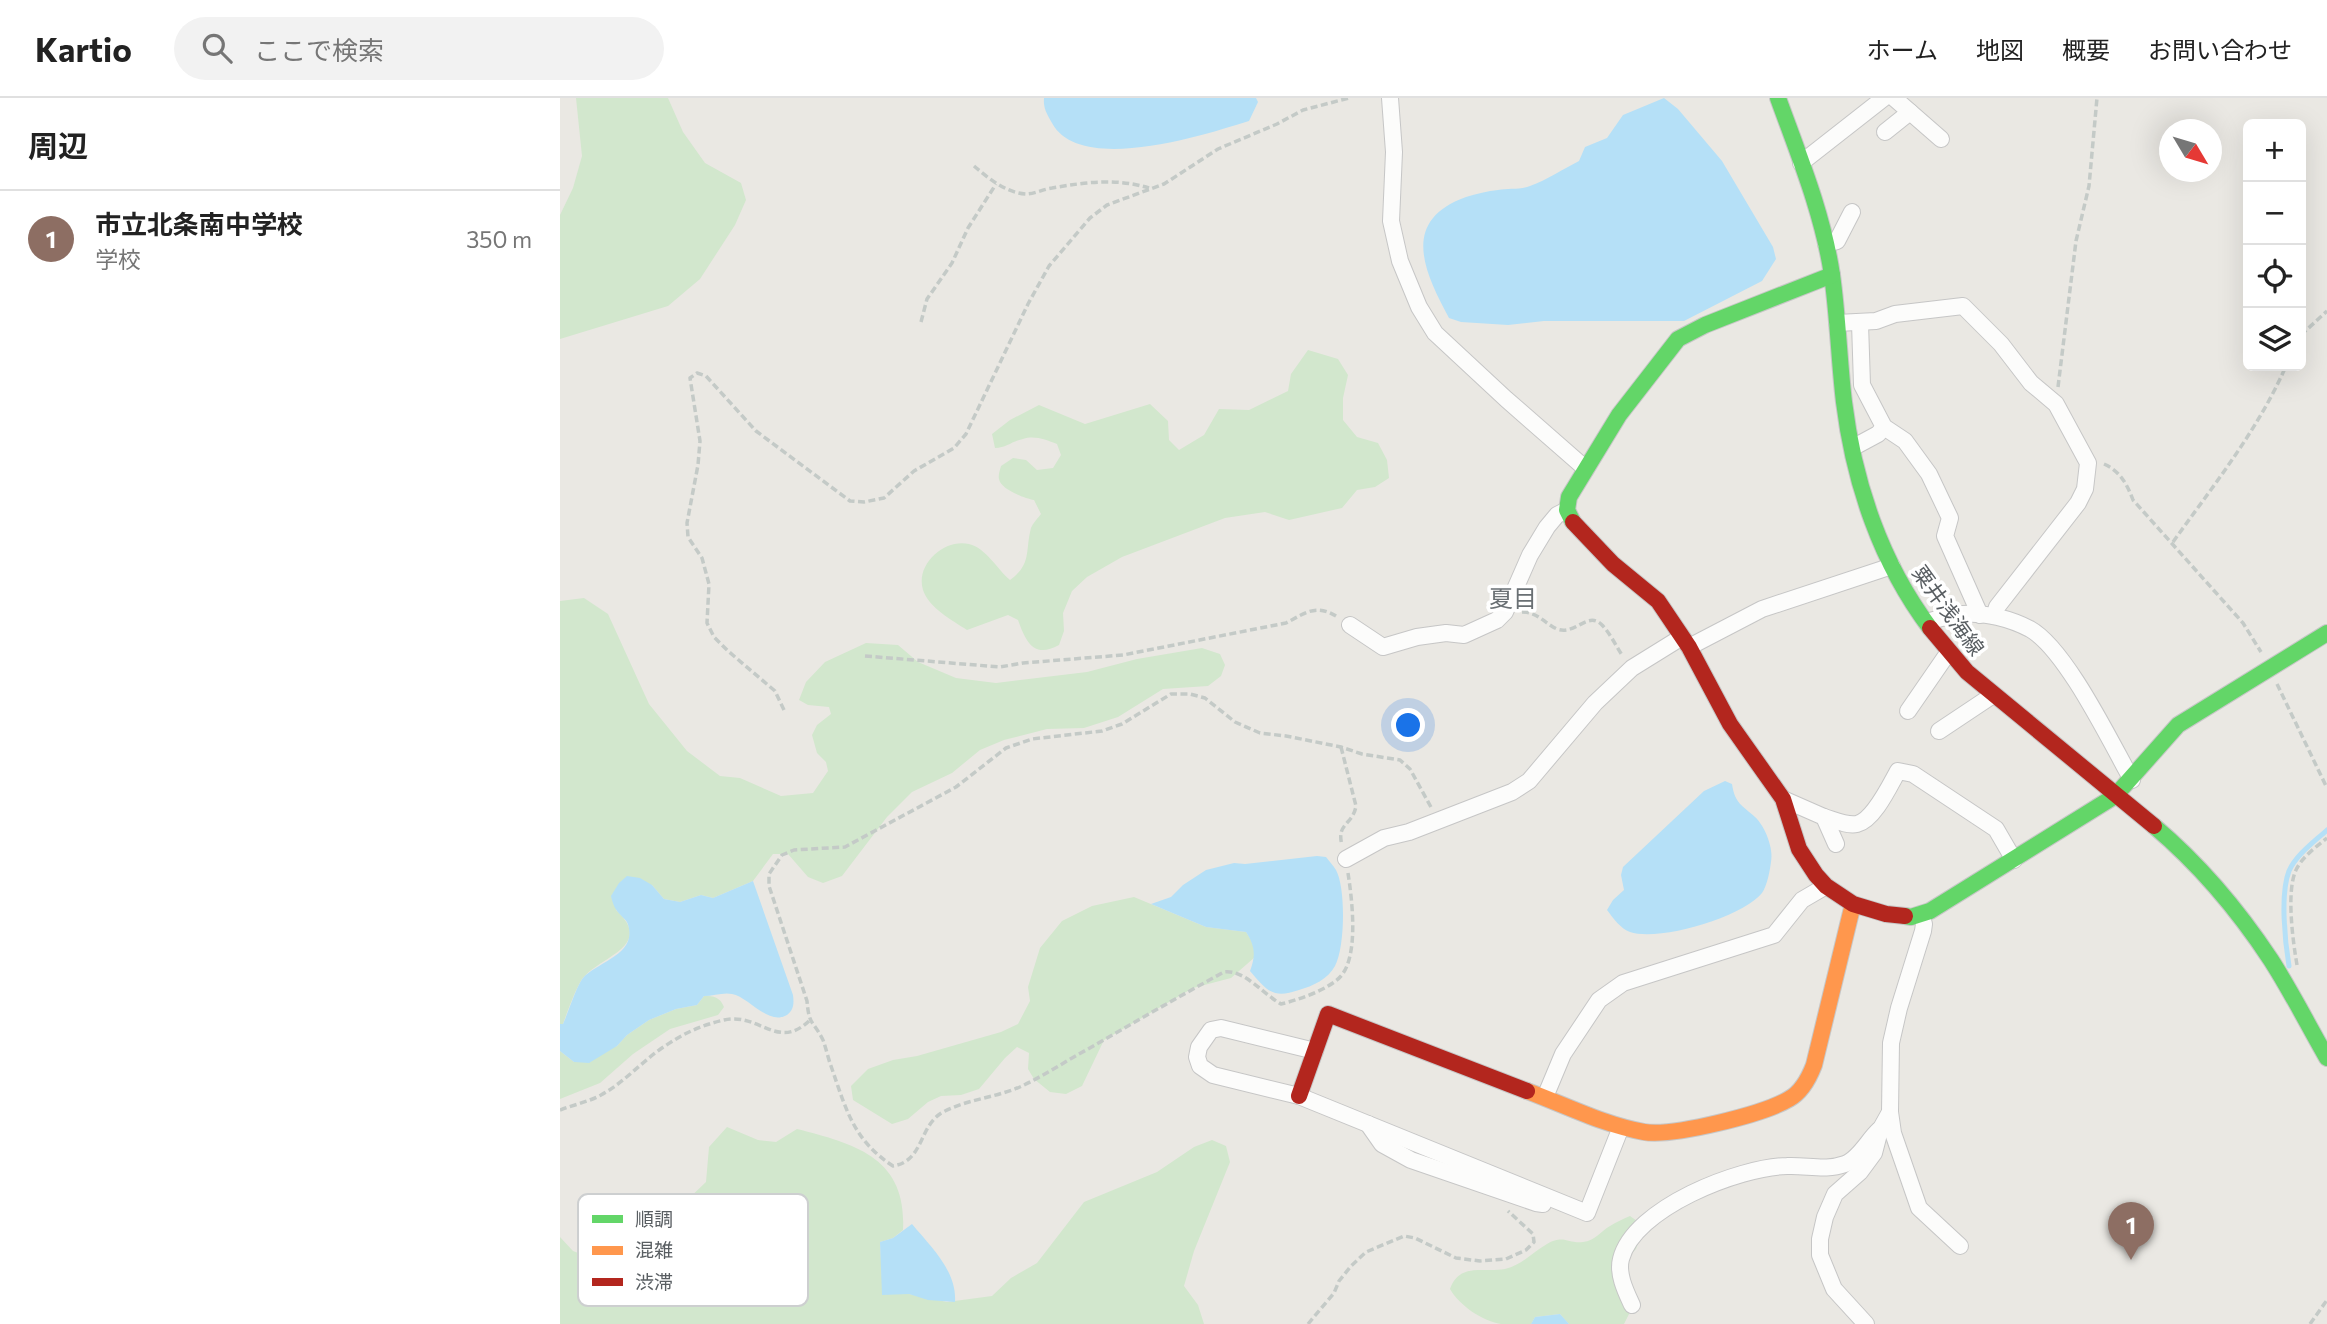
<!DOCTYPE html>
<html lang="ja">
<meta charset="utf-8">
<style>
body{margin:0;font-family:Commissioner,"Noto Sans JP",sans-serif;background:#f2f2f2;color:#222}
.controls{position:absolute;right:21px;top:21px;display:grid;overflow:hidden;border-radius:10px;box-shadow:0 7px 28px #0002}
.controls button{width:63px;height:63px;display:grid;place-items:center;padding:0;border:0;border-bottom:2px solid #e0e0e0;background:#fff;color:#222;font:35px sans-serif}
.compass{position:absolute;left:1599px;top:21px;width:63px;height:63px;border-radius:50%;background:#fff;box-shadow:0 7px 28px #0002;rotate:128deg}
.you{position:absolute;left:849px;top:628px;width:24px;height:24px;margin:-18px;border:5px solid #fff;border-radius:50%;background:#1a73e8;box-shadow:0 0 0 10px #1a73e833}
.badge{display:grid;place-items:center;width:46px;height:46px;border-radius:50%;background:#8c8e8f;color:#fff;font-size:23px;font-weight:700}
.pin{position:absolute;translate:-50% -58px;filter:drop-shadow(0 2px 4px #0008)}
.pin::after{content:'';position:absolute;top:37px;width:24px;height:21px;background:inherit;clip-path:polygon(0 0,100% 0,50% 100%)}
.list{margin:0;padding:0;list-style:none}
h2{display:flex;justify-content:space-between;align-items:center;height:91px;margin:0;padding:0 28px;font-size:30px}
h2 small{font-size:23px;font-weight:400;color:#767676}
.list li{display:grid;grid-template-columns:46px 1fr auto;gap:21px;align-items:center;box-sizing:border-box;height:98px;padding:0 28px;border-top:2px solid #e0e0e0}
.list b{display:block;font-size:26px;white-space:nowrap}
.list p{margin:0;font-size:23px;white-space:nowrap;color:#767676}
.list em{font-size:23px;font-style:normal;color:#767676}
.icon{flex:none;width:38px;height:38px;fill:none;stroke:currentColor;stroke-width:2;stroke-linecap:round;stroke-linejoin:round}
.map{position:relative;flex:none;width:1767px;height:1226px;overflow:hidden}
header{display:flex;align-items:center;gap:42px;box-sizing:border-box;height:98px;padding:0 35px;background:#fff;border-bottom:2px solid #e0e0e0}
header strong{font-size:33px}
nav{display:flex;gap:38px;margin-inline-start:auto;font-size:24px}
.search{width:490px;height:63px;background:#f2f2f2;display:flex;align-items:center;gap:18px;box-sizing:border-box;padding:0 24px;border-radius:38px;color:#767676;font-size:26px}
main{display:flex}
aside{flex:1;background:#fff}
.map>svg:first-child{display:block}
</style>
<header>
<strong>Kartio</strong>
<div class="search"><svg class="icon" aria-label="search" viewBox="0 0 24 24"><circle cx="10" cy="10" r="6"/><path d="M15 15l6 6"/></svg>ここで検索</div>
<nav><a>ホーム</a><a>地図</a><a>概要</a><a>お問い合わせ</a></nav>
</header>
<main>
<aside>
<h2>周辺<small></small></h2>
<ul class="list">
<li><span class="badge" style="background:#8d6e63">1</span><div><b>市立北条南中学校</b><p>学校</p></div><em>350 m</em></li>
</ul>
</aside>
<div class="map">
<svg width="1767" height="1226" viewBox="0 0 1767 1226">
<rect width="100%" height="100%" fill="#eae8e3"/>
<g fill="#d2e7cd">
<polygon points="16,0 108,0 123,34 145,65 181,85 186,102 175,127 140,181 108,208 0,241 0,117 13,90 22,58"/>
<path d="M748,252L778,261L788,277L783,300V322L797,339L818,345L827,362L829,380L815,389L797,392L782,410L729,422L705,414L665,420L562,459L527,479L512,493L503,515L504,533L499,547C474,561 466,544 458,522L448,517L407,532C392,522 369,510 363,492C355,466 385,440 409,446C426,450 437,471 450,482C472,466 465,453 471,430C473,425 478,420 481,416L474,402C465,400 441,392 439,381C438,377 440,372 441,368L453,360L466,362L477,372L493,370L501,357L497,346C486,342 475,337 463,341C452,343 447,350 435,350L432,336L450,322L479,307L525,326L590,306L608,323L609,342L619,352L644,337L659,311L689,312L728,293L731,276Z"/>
<path d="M24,500L48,516L89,606L127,653L160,678L180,680L221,698L253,695L268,673L266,664L257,655L252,637L257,627L271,616L269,609L248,607L239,602L246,584L265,564L306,545L338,547L358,564L396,580L436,585L527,574L577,561L642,550L660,556L665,567L661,578L648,588L603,591L558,619L524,630L487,631L444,642L420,652L392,675L352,694L327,719L282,778L263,785L248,779L228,756H213L193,783L153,800L141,797L120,804L104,801L92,787L56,812C95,848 41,858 23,880C17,887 7,915 3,926H0V503Z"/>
<polygon points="574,799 646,829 686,834 693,845 695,859 671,880 633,890 544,942 522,988 506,996 490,994 474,981 468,971 469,955 457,949 445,960 419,991 401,997 381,998 368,1004 348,1021 332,1026 293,1002 291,988 308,971 333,962 357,958 441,934 458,926 470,903 468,889 480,850 502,823 532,808"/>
<path d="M144,898C154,898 160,899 164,909L158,917L110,931L73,956L40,985L0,1001V953L14,964L57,948L67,937L89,922L116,911L137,907Z"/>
<path d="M167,1029L198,1042L216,1044L237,1031C296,1046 347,1060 343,1132L333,1140L320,1144L323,1196H349L387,1204L432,1198L451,1180L477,1165L524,1104L597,1074L634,1049L652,1042L666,1048L670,1064L634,1153L624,1188L638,1207L644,1226H0V1139L13,1153L47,1166L81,1154L103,1125L146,1084L149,1049Z"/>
<path d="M1070,1118L1084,1128L1076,1151L1062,1166L1071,1212L1064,1226H1009L1000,1216L975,1219L971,1226C961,1226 951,1226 941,1226C922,1223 899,1207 890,1191C900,1164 923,1175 945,1171C962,1167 973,1154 987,1146C1004,1136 1008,1146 1023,1144C1035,1143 1041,1133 1050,1128C1056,1124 1063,1121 1070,1118Z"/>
</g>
<g fill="#b5e0f7">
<path d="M484,0H696L698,4L689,23C644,37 520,77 492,25C487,16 483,10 484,0Z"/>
<path d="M1104,0L1118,11L1162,63L1213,149L1216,161L1202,183L1124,223H984L948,227L901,224L889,220C865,175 839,123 906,99C916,96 928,93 938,92C948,90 960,92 970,88C987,82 1003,71 1019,63L1025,49L1047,40L1063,17Z"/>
<path d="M1165,683L1172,686C1175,706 1182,707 1195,719C1205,728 1214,751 1211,764C1210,772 1207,788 1202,795C1183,819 1099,844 1070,834C1061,831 1053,820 1047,812L1053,802L1064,792L1061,777L1063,769L1144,693Z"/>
<path d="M757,758L766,759C769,763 773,767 776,772C786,790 785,850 775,868C768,881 753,888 739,892C713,901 707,893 690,873C696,857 695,848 686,834L646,829L591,806L611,799L623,787L646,772L674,765L685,766Z"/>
<path d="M67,778L80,780L92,787L104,801L120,804L141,797L153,800L193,783L233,897C234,905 234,912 227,917C208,928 189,899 172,896C164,894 153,898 144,898L137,907L116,911L89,922L67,937L57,948L29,965L14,964L0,953V926H3C8,915 17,887 23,880C36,865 74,857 69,831C68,821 62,820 57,813C54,809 52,803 51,798L59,785Z"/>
<path d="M352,1126C371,1149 397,1173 395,1204L368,1202L349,1196L322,1197L320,1144L333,1140Z"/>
<polygon points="1000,1216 1009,1226 971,1226 975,1219"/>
</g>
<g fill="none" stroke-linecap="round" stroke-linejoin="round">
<path stroke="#b5e0f7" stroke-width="5" d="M1729,868C1725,844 1720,796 1729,773C1736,757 1754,744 1767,732"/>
<defs>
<g id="street">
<polyline points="830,0 834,54 831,123 840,163 859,209 875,235 946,301 1026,371"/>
<polyline points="1334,0 1381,41"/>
<polyline points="1325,34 1350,14"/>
<polyline points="1241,65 1324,0"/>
<polyline points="1266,146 1277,143 1292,114"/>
<polyline points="1277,225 1316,223 1335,216 1403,208 1441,246 1471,285 1496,306 1528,365 1525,391 1518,405 1437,509 1434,518"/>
<polyline points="1300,225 1302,287 1324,329 1345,343 1369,376 1390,420 1385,438 1420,517"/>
<polyline points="1292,350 1318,336 1324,329"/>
<path d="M1366,524C1378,521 1391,517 1403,516C1425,514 1451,521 1470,531C1506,551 1551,645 1572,682"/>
<polyline points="790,527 823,549 857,539 886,535 904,537 937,522 945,514 970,457 987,429 997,417 1007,412"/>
<polyline points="1129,549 1202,511 1332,468"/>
<polyline points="1348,613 1388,555"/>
<polyline points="1379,633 1433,597"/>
<polyline points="1223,701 1264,719 1276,746"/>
<path d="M1264,719C1274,722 1287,728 1297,726C1314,722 1330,687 1338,673L1353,676L1436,731L1454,762"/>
<polyline points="786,761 824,740 849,734 952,694 969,683 1035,605 1072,570 1122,539"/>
<polyline points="755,953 661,930 651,932 639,949 637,959 640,968 653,977 739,998 1027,1115 1061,1029"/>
<polyline points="985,999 1003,956 1039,902 1063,885 1214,837 1242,802 1266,788"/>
<polyline points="1330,1014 1333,1035 1359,1110 1400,1148"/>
<polyline points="808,1026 822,1046 851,1062 976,1105 983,1106"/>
<path d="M1072,1207C1066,1194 1057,1176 1061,1161C1074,1110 1179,1069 1227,1068C1247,1067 1266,1073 1285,1066C1299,1061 1308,1042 1319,1032"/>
<polyline points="1306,1226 1274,1191 1260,1157 1260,1141 1265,1119 1275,1096 1300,1074 1314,1055 1320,1032 1330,1014 1331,945 1339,910 1363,833 1364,826 1361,816"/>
</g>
<g id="fast">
<path d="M1218,0C1239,58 1263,116 1272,177C1278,219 1279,262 1284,304C1294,385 1321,465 1370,530"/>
<polyline points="1013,424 1007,412 1009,399 1059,317 1118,241 1145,227 1272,177"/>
<path d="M1594,728C1639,766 1678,812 1711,862C1731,893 1748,927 1767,960"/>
<polyline points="1345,818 1351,819 1370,813 1555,698 1618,627 1767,535"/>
</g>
<path id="slow" d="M967,993C1005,1007 1044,1027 1084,1034C1113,1039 1204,1016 1229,1001C1242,994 1249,980 1254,967L1293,806"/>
<g id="jam">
<polyline points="1013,424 1053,466 1098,503 1129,549 1170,626 1223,701 1239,751 1256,777 1266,788 1293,806 1326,816 1345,818"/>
<polyline points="1370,530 1407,574 1594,728"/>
<polyline points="739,998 768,916 967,993"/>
</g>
</defs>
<use href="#street" stroke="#c6c6c6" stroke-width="18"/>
<use href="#fast" stroke="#c7c7c7" stroke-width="18"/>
<use href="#slow" stroke="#c7c7c7" stroke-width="18"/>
<use href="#jam" stroke="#c7c7c7" stroke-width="18"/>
<g stroke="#c4cac7" stroke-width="3.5" stroke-dasharray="7 3.5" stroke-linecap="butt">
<path d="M414,68C428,80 446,95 466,96C474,96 484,91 492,90C527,84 556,80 589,90"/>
<polyline points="361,224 367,201 392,165 408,130 436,86"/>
<polyline points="1741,237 1767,213"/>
<polyline points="1498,289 1516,143 1529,88 1537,0"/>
<path d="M1544,366C1560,373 1567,386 1573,402L1683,525L1701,554"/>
<path d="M1613,444C1653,388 1698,332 1726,268"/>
<path d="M962,514C978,514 984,525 997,531C1016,538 1028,511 1043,528C1051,537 1056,548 1062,557"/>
<path d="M305,558L440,569L463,565L563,557L726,525C747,514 757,505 779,520"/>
<polyline points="1717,586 1767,690"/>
<polyline points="224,612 215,593 168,553 154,539 147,525 149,486 142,460 128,439 127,425 138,367 140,343 130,280 137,275 146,278 196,333 290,403 304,404 324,400 354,373 394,350 406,336 468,206 489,168 530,120 547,107 604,86 658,51 717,26 743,12 789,0"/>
<path d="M781,649L796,708C793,727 776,725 782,747"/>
<path d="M788,775C792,801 799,857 781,878C770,891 738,902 721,906C703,896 684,871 664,874C618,899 573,925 528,951C506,963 485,977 462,988C438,999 409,1001 385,1013C358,1026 365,1063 333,1068C293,1042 286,1011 271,968C268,960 266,950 263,942C253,922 249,928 247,903L209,788V776L222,757L234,752L285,749L396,689L446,650L472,641L542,633L562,626L611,596H630L645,600L675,624L700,635L726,638L781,649L802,656L840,662L850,671L872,711"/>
<path d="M1737,867C1733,844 1726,793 1736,772C1742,759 1756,749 1767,740"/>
<path d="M0,1012C13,1007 28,1004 41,997C65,984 82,963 105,948C124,935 142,927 164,922C199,914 217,953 249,923"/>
<polyline points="748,1226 774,1195 779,1183 791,1168 806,1154 844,1138 855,1140 896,1160 920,1163 946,1161 966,1152 974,1144 973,1136 948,1113"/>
<polyline points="1750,1226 1767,1202"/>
</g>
<use href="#street" stroke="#fcfcfb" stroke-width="16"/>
<use href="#fast" stroke="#63d668" stroke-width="16"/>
<use href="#slow" stroke="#ff974d" stroke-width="16"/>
<use href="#jam" stroke="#b3261e" stroke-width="16"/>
</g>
<g text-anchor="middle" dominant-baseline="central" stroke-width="7" stroke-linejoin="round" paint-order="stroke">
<g font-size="21" fill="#595e62" stroke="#fff">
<text transform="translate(1389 512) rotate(54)">粟井浅海線</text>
</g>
<g font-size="24" fill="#6a7074" stroke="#fff">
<text x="953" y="499">夏目</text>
</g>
</g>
<rect x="18" y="1096" width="230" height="112" rx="10" fill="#fff" stroke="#cdcfd0" stroke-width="2"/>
<rect x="32" y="1117" width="31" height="8" fill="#63d668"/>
<rect x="32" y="1148" width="31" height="9" fill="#ff974d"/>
<rect x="32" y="1180" width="31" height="8" fill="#b3261e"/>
<g font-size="19" fill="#595e62">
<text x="75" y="1128">順調</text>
<text x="75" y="1159">混雑</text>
<text x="75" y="1191">渋滞</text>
</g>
</svg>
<div class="controls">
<button>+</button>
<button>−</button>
<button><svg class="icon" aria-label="locate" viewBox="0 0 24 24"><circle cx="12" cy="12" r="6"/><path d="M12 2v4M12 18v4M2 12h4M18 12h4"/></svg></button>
<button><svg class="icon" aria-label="layers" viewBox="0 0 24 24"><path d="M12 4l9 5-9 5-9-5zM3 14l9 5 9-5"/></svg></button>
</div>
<svg class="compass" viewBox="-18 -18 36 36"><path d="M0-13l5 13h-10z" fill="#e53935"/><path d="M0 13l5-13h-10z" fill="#767676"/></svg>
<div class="you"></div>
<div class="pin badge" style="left:1571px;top:1162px;background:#8d6e63">1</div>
</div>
</main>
